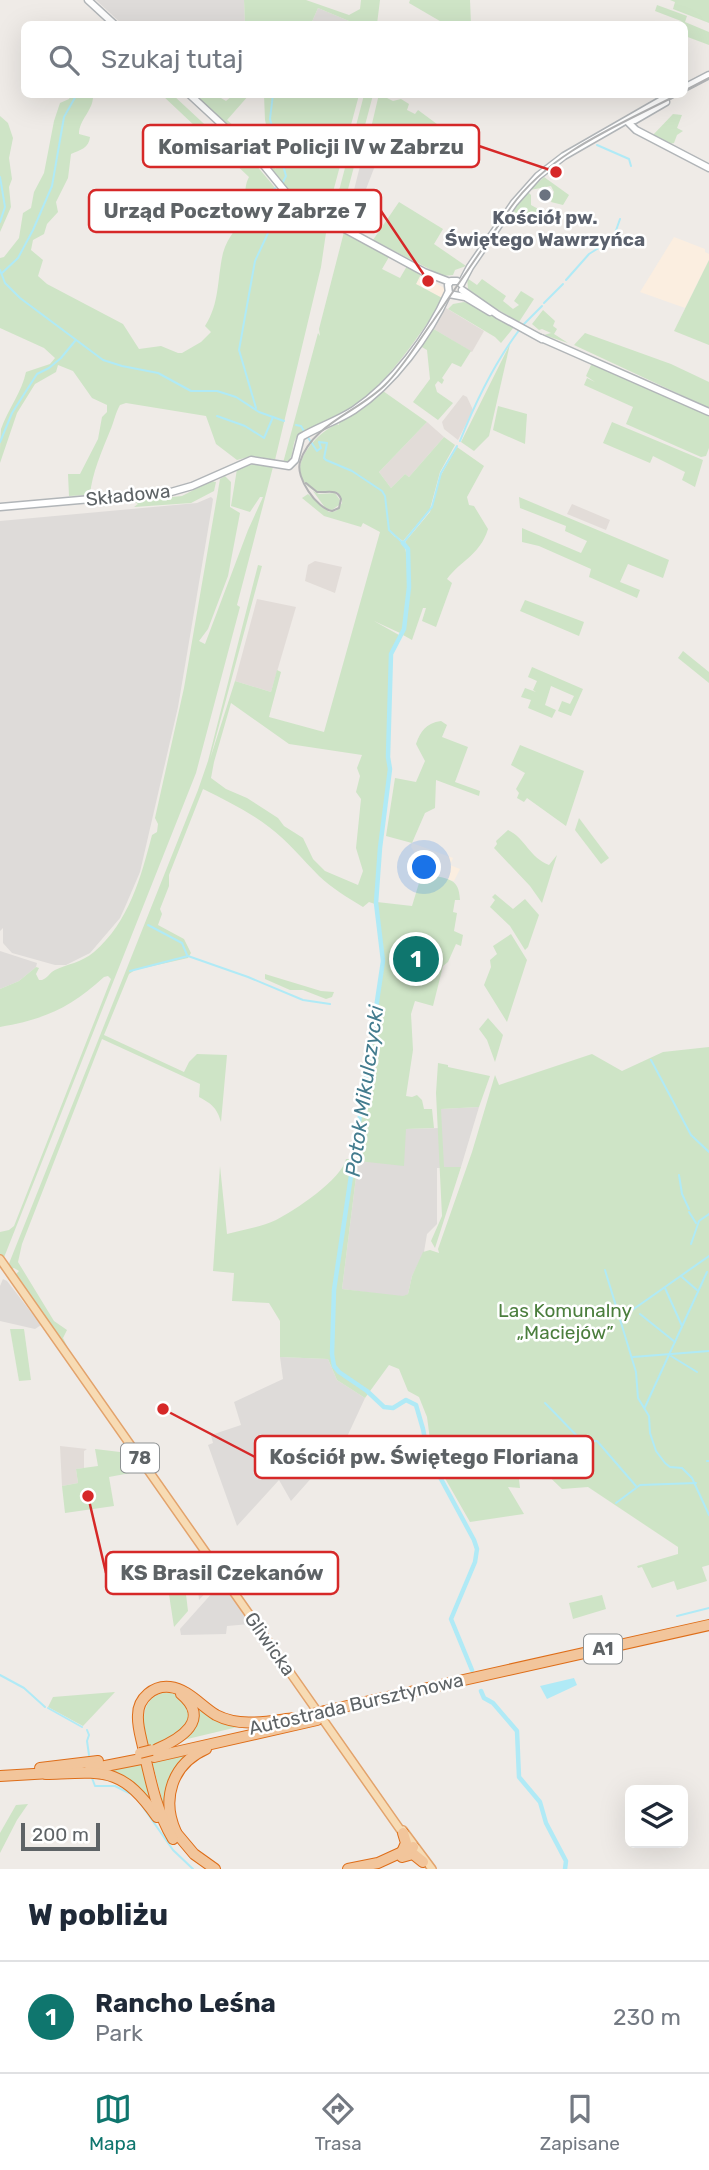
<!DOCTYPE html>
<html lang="pl">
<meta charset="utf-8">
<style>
body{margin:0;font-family:Rubik,sans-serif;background:#f2f2f3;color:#1f2937}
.controls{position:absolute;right:21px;bottom:21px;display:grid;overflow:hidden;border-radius:10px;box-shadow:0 7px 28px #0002}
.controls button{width:63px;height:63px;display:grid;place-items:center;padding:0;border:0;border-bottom:2px solid #e0e1e3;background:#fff;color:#1f2937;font:35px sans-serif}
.scale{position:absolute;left:21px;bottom:18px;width:79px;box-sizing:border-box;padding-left:7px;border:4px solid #5e6366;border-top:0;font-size:19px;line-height:24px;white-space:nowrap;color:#5e6366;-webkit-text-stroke:5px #fff;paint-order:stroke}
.you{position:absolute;left:425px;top:868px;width:24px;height:24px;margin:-18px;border:5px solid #fff;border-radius:50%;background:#1a73e8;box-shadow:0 0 0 10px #1a73e833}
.badge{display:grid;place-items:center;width:46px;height:46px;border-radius:50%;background:#0f766e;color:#fff;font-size:23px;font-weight:700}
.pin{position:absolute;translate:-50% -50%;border:4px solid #fff;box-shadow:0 2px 7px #0006}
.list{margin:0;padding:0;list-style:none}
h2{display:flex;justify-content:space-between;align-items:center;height:91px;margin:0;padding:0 28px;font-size:30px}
h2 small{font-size:23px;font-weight:400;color:#747a83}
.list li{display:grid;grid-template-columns:46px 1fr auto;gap:21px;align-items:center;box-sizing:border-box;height:112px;padding:0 28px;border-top:2px solid #e0e1e3}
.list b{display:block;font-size:26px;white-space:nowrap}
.list p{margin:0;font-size:23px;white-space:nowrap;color:#747a83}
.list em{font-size:23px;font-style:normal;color:#747a83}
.icon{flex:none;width:38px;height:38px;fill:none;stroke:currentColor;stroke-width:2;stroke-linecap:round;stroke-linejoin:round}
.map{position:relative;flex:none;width:709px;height:1869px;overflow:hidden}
.search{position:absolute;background:#fff;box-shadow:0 7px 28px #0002;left:21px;right:21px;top:21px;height:77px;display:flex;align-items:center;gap:18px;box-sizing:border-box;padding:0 24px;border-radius:10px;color:#747a83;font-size:26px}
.sheet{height:203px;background:#fff}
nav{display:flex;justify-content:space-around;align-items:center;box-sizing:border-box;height:98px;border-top:2px solid #e0e1e3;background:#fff;font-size:19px;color:#747a83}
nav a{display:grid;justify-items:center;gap:4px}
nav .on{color:#0f766e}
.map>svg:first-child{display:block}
</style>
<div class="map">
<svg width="709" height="1869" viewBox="0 0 709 1869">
<rect width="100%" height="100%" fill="#efebe7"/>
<g fill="#fbeee0">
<polygon points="674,237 705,249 705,252 709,254 709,260 685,308 640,292"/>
<polygon points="421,274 444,288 444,299 416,284"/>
<polygon points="412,843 453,858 450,865 460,869 454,881 428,874 411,847"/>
</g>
<g fill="#dedbd9">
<polygon points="96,0 244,0 245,24 122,24"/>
<polygon points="318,8 356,24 311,24"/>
<polygon points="363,154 378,158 361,202 350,206"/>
<polygon points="211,497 213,499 212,506 178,707 140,872 125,907 120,918 90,953 66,965 55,965 12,953 3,943 3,928 0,931 0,521 197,503"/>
<polygon points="0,951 37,963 36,967 19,981 0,989"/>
<polygon points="479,1107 461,1167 437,1168 437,1224 427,1234 424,1252 412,1276 408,1294 402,1297 342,1289 358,1161 406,1129 441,1128 441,1109"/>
<polygon points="3,1279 7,1281 41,1325 35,1329 0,1321 0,1286"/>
<polygon points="280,1357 328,1359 337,1380 365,1398 346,1439 291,1501 279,1480 237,1526 208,1445 213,1443 211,1435 241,1425 234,1402 283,1379"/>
<polygon points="205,1558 219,1578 199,1600 195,1560"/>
<polygon points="222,1582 250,1624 227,1626 226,1634 181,1635 180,1629"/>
</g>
<g fill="#e2dcd8">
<polygon points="446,308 484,331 472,352 432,328"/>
<polygon points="463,395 467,397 473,410 458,440 444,429 442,422"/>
<polygon points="427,422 444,437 409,477 405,474 391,488 379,472"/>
<polygon points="572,504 610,520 606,530 567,514"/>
<polygon points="315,561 342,567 335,593 305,581 308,565"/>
<polygon points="257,599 296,607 271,692 235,681"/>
<polygon points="60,1446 87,1449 84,1451 84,1468 76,1469 78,1483 62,1486"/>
</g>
<g fill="#cee4c6" fill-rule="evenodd">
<polygon points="244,0 306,0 349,15 360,9 361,0 380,0 377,24 356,24 318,8 311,24 245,24"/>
<polygon points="410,0 470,0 471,24 445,24 409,3"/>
<polygon points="670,0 709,0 709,23 673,9 675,2"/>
<polygon points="657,5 687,16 685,22 709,32 709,45 685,36 684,24 680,24 681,21 655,11"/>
<polygon points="379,94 393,101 401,99 409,104 407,110 415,114 418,110 441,127 434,138 438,140 426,159 385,134 371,128"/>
<path d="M71,95H93C94,110 79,119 79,134L90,137C89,148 80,150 71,154L68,178L56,202L58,212L47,224L44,234L33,240L31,250L43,260L38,276L47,284L123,324L139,349L161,346L178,353H182L201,342L211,332L205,326C220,303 217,279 223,253C228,235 239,228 243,214C248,202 242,190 249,177L162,95H173L245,162L256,165L282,196L278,209L283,213L287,222L290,223L297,209L327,226L321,267L275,460L253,456L237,460L216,444L206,416L126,403L120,405C115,414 114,422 110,431C102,451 92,473 90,495L69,496L68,474H80L98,439L102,417L107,412V405L92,398L73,371L58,365L56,372L35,384L17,413L0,463C0,453 0,439 1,429C8,409 22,392 26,372L50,364L55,358L44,348L0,328V258L4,257L19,238L23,213L31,208L34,192L44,173L54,121L60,103L69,99Z"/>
<polygon points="193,95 216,95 226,101 233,95 249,95 227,120 258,147 276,169 265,120 264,95 359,95 333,192 327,190 317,210 301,203 288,193"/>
<polygon points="364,95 373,95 339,223 328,216 340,187"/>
<polygon points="673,114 682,115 677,128 683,131 677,135 674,143 670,144 653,135"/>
<polygon points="0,116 8,123 13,138 9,158 12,179 9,187 11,207 0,232"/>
<polygon points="544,177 569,195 563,205 551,202 554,192 551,186 530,190"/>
<polygon points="528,192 531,195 531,205 540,210 532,222 513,211"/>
<polygon points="399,202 443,229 434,244 466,266 455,270 453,275 443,276 373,240"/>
<path d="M344,232L389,257L382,269L400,278L407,266L421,274L416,284L444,299C403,358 371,411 299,434C291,442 295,452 289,461L283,463L318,333L320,336L319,329Z"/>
<polygon points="709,260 709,345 674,331"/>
<polygon points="467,278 477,285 482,279 506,296 503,301 513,309 519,305 514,301 521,291 534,299 519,322 490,305 468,289"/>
<polygon points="464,302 470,304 514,327 501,343 495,337 448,309 453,304"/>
<polygon points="543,310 555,321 553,326 557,329 554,334 568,343 544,335 551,333 542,329 539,330 532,324"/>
<polygon points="432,328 471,351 461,367 452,363 442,378 444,380 442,384 438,381 435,385 437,392 453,403 438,420 413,402 430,379 427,350 420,346"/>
<polygon points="585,333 671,364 709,382 709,408 574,345"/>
<polygon points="510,344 489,436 474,451 461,442"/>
<polygon points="591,365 598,365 709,415 709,448 706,456 701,457 626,424 633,407 584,385 587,378 595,382 586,376"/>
<path d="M383,391L427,422L379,472L391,488L405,474L409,477L444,437L455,445L440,472L430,509L403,541L390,532C395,538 403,541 405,548C410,564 407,616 402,631L400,633L374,621L399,635L390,656L387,754L389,770L379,847L375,904L369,902L363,907C348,898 332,888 319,876C302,859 288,841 269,827C248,811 225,800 203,789L169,875V886L160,909L162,914L158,925L184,939L191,953L188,958L135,970L129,974L104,1035L184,1072L189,1062L197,1054L227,1055L221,1122C217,1108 212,1104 199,1097L200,1084L102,1039L22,1244L18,1262L54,1321L67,1330L63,1338L74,1360L14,1276L19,1271L14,1268L10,1270L8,1266L198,790L208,761L258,565L262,566L210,759L235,681L271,692L277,670L281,672L269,717L324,732L380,532L363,523L361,527L324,516L302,498L308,494L329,512L336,511L342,503L340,495L337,492C330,490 322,494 315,491C280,473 314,434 337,424L339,425V422L361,410ZM231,703L289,744L362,755L357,768L360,776L356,792L361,799L356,848L363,871L358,885L325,871L313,859L303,838L284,826L278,818L247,798L226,789L211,778L214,762Z"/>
<polygon points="498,406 527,414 525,444 493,430"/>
<polygon points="612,422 703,460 695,487 682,480 685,472 653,456 650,463 603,443"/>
<path d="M457,447L484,466L467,497L469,505L474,506L488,529C480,555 461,560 447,579L452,583L436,627L422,621L426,608H423L412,640L403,635L406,626V607L410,588L408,550L405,542L430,512L441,475Z"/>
<path d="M253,464L273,467L237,605L240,607L196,773L3,1260L0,1256V1232L9,1230L14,1226L111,979L108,976L104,977C70,1008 45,1019 0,1027V989L19,981L36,967L39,968L36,974L39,980H42C48,978 49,973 55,970C67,964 81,963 94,952C129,922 141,877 152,835L157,832L158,824L155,818L184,688L220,479L225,476L231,482L230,507L240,513L228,576L208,629L199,641L205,644L248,530L263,497H260L250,512L231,506L237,469Z"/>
<polygon points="211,481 216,482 214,491 191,503 134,507 138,504 133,501 182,496"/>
<polygon points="313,491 319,494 335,493 340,500 339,505 332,510 326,509"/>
<polygon points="519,497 669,560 663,578 628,564 620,582 640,590 637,598 589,577 591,569 539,546 522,542 522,528 581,553 587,541 565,531 566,526 520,508"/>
<polygon points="525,600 584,622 579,636 520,611"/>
<polygon points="683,651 709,672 709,683 678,658"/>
<polygon points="532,667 583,689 571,716 558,711 562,701 570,704 574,696 551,686 545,705 556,710 552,718 528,708 531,700 521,697 525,688 536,692 533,690 537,681 528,677"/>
<path d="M441,721L447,725L442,737L468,747L455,782L480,791L479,796L436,780L435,808L425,813L412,843L386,836L395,778L416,782L425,761L416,744C420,732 426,723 441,721Z"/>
<polygon points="520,745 584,771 566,826 527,798 524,802 517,798 519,793 516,789 525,773 511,765"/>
<polygon points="579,818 609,858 601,864 575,830"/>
<path d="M508,830C525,838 530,858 549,865L557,855L542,903L530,886L494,848L497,844L496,841Z"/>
<path d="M422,863L429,874C448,880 459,877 460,900H455L453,912L457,913L454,931L463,935L461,946L456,944L448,962L443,966L433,1006L415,1001L411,1014L413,1050L406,1096L412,1097L417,1095L422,1100L424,1109H432L434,1128L406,1129L404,1166L358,1161L342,1289L403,1296L408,1294L412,1276L423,1252L430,1250L439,1253L438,1249L472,1152L495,1075L499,1085L592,1054L622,1071L663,1052L709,1047V1565L702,1567L707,1581L677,1590L674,1581L652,1588L642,1567L638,1568L637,1566L678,1554V1547L588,1487L562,1489L533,1461L517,1463L520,1488L508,1487L524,1514L470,1522L442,1473L431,1447L427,1417L419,1397L408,1391L399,1369L389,1365L365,1398L337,1380L328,1359L280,1357V1321L269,1303L232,1301L234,1273L213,1271L220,1166L227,1234C243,1230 261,1227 276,1220C294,1211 342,1179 346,1159H355L384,962L377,902L412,906L422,873Z"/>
<polygon points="495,894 513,909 525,899 539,915 528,947 525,950 510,926 490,907 495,900 492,897"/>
<polygon points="511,934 527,960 507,1022 484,985 491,967 490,960 497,954 493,946"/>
<polygon points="265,974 321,991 334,992 332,997 326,999 303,990 290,990 265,979"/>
<polygon points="488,1018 503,1035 495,1062 487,1040 479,1029"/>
<polygon points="438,1063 448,1065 448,1067 490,1076 479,1107 441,1109 444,1167 461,1167 435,1248 431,1241 442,1216 436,1093"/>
<polygon points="10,1329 24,1329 31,1380 19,1381"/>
<polygon points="95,1449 120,1452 125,1463 133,1458 141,1471 109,1477 114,1506 65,1513 62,1486 78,1483 76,1469 98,1466"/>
<polygon points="185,1586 188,1611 174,1627 168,1588"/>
<polygon points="602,1595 606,1609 573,1619 569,1603"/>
<path d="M163,1688L181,1692L223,1719L246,1725L179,1741C191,1731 196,1721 192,1705C185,1695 177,1689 165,1690C129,1693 146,1729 144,1747C139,1722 132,1698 163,1688Z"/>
<polygon points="115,1692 83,1726 48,1707 53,1697"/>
<path d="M162,1693C177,1691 182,1698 190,1710L188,1728L160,1744L148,1747C144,1726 137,1702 162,1693Z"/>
<polygon points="199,1750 184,1762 166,1815 152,1761"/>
<polygon points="145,1763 156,1806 101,1771"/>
<polygon points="28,1804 17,1820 0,1853 0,1833 16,1805"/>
</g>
<polygon fill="#b0eaf6" points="574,1678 577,1685 547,1699 540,1686"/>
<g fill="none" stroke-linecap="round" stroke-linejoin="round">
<g stroke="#b0eaf6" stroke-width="2">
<polyline points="91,24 92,23"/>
<polyline points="273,94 270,119 286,176 282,184"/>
<polyline points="597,145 629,159 631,166"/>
<polyline points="0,177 5,207 0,222"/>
<polyline points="0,270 5,283 20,298 103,360 122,366 158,373 191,391 217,391 236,397 259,412 284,421"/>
<polyline points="2,273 18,258 33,230 52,186 64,117 77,94"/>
<polyline points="566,280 589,254 613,239 620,219"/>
<polyline points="544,303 563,284"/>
<polyline points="523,325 542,306"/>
<polyline points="256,408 239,350 255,261 269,231 267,201 269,194 275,188"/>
<polyline points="217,416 245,426 264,438 273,417"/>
<polyline points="296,425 301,426 304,431"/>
<polyline points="307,436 317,451 321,448 319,442 327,443 324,458 326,460 352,471 382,491 385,496 389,530 403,543 432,507 441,473 457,446"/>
<path d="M460,441C475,403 495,362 520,329"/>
<polyline points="0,442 12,413 37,374 49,368 61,358 75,341"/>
<polyline points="148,925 182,943 187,955"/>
<polyline points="130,971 188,956 248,977 303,1000 330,1004"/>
<polyline points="651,1060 691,1135 709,1152"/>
<polyline points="679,1175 682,1194 689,1209"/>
<polyline points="689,1212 696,1223"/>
<polyline points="691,1244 699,1221 709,1214"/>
<polyline points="605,1270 636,1372 638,1398 649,1416 650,1433 656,1451 665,1463 670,1467 682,1468 692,1478 709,1515"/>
<polyline points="682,1277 697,1290"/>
<polyline points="665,1288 682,1326"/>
<polyline points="640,1314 675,1342"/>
<polyline points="621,1318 709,1256"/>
<polyline points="671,1356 697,1372"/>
<polyline points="633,1357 709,1351"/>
<polyline points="545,1403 582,1441 597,1441 636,1486"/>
<polyline points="645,1407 707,1272"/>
<polyline points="707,1461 709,1461"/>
<polyline points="616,1503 640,1485 696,1483"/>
<polyline points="677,1616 709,1608"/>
<polyline points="0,1675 24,1688 45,1707"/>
<polyline points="48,1708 82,1727"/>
<polyline points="87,1730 89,1735 87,1741 89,1755"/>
<polyline points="92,1778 95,1786 115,1786 131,1794"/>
<polyline points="138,1800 173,1850 193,1869"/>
</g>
<g stroke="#b0eaf6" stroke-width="4.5">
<polyline points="403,543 408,549 409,587 404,629 391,654 388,757 390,769 380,848 376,903 383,961 334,1290 332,1354 334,1366 339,1372 367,1391 384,1407 393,1408 406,1400 416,1405 423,1429 428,1455 474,1540 477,1549 475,1562 451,1619 472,1670"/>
<polyline points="481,1691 484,1698 493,1703 517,1731 519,1777 540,1802 546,1823 566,1861 565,1869"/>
</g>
<defs>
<g id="secondary">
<polyline points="88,0 114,24"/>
<polyline points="684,88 709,75"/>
<polyline points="189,94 257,157 293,201 424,272 450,282"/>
<polyline points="627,121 636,130 709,168"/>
<polyline points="627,121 635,120 666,102"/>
<polyline points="457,281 451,281 448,285 449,294 465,297 490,312"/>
<polyline points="461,284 470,267 514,203 538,176 564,156 672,94"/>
<polyline points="462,290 498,315 542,339"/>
<polyline points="541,338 709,412"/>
<path d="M0,507L171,492L192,486L251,460L289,466L295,460L301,437C318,427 337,421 354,410C393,384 429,336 448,293"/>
</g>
<g id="primary">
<polyline points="0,1259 404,1835"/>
<polyline points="403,1830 432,1869"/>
</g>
<g id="highway">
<polyline points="325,1711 709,1625"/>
<path d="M157,1749C180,1739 212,1720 181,1694"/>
<polyline points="154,1757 317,1720"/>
<polyline points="40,1768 98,1761"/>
<polyline points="90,1769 141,1759"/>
<path d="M46,1774C104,1772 121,1766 157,1817"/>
<polyline points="0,1776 51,1773"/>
<polyline points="173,1829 194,1854 215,1869"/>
<path d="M176,1832C161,1799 172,1764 206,1749"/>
<path d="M173,1839C157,1812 151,1783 144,1752C142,1740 137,1727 138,1715C138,1698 154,1685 170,1687C188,1689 201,1706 216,1715C241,1728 269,1721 295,1718"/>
<polyline points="402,1852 406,1843 403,1833"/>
<polyline points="402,1857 413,1854 423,1862"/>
<polyline points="348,1869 378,1863 413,1847"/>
</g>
</defs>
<use href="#secondary" stroke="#b1b5b8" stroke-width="9"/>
<use href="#primary" stroke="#e3a36c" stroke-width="10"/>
<use href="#highway" stroke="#de6d18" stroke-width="12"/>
<use href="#secondary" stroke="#fff" stroke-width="6"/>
<use href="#primary" stroke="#f7dbb4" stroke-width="7"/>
<use href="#highway" stroke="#f2c59b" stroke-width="10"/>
<g stroke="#b2b3b4" stroke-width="2">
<polyline points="684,91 709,78"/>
<path d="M306,483L317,492C327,493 337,488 341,499L339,508L332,511C317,509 295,477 300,462C312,424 358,412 385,385C404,366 417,343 433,321C459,283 485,245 511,207C551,151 620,125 679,94"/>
</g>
<defs>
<g id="highway-bridge">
<polyline points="313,1714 325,1711"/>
<polyline points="140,1753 152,1750"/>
</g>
</defs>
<use href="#highway-bridge" stroke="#de6d18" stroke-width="12" stroke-linecap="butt"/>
<use href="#highway-bridge" stroke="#f2c59b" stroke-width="10"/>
</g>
<circle fill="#6b7280" stroke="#fff" stroke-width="2.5" cx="545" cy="195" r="7"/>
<g text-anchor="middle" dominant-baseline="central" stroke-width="5" stroke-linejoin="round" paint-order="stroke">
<g fill="#fff" stroke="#8e9294" stroke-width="2">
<rect x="121" y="1443.5" width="38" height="29" rx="5"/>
<rect x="584" y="1634.5" width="38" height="29" rx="5"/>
</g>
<g font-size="18" font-weight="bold" fill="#5e6366">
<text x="140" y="1458">78</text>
<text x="603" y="1649">A1</text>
</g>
<g font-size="19" font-weight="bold" fill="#5b616d" stroke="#fff">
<text x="545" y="217">Kościół pw.<tspan x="545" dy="22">Świętego Wawrzyńca</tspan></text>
</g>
<g font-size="19" fill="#5e6366" stroke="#fff">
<text transform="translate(128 495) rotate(-6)">Składowa</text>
<text transform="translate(270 1644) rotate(55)">Gliwicka</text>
<text transform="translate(356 1704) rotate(-13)">Autostrada Bursztynowa</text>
</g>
<g font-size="19" fill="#4b7e3d" stroke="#fff">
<text x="565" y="1310">Las Komunalny<tspan x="565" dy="22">„Maciejów”</tspan></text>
</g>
<g font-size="21" font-style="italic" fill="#437c8e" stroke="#fff">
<text transform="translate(364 1091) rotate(-82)">Potok Mikulczycki</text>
</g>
</g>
<path fill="none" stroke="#d62828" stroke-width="2.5" d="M556 172L479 146M428 281L381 211M163 1409L255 1457M88 1496L106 1573"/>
<g fill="#d62828" stroke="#fff" stroke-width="2.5">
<circle cx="556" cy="172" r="7"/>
<circle cx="428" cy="281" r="7"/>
<circle cx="163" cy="1409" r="7"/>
<circle cx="88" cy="1496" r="7"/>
</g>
<g fill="#fff" stroke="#d62828" stroke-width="2.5">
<rect x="143" y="125" width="336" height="42" rx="7"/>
<rect x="89" y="190" width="292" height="42" rx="7"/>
<rect x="255" y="1436" width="338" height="42" rx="7"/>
<rect x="106" y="1552" width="232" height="42" rx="7"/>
</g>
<g font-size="21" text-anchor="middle" font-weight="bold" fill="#5e6366">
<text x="311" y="154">Komisariat Policji IV w Zabrzu</text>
<text x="235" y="218">Urząd Pocztowy Zabrze 7</text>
<text x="424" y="1464">Kościół pw. Świętego Floriana</text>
<text x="222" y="1580">KS Brasil Czekanów</text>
</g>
</svg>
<div class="controls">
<button><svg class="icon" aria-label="layers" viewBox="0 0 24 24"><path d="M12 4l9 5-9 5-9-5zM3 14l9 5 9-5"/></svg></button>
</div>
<div class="scale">200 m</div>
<div class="you"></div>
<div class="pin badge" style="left:416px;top:959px">1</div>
<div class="search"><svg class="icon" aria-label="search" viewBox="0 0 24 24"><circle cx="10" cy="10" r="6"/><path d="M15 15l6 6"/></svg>Szukaj tutaj</div>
</div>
<section class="sheet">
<h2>W pobliżu<small></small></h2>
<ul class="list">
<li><span class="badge">1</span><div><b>Rancho Leśna</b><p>Park</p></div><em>230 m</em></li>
</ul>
</section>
<nav>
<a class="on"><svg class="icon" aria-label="map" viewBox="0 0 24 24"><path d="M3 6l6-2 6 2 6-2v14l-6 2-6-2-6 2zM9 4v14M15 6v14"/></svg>Mapa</a>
<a><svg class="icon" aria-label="directions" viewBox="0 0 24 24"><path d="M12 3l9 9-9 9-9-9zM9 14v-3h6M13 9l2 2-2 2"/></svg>Trasa</a>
<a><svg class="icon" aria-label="saved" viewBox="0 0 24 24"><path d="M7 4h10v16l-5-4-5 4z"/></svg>Zapisane</a>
</nav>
